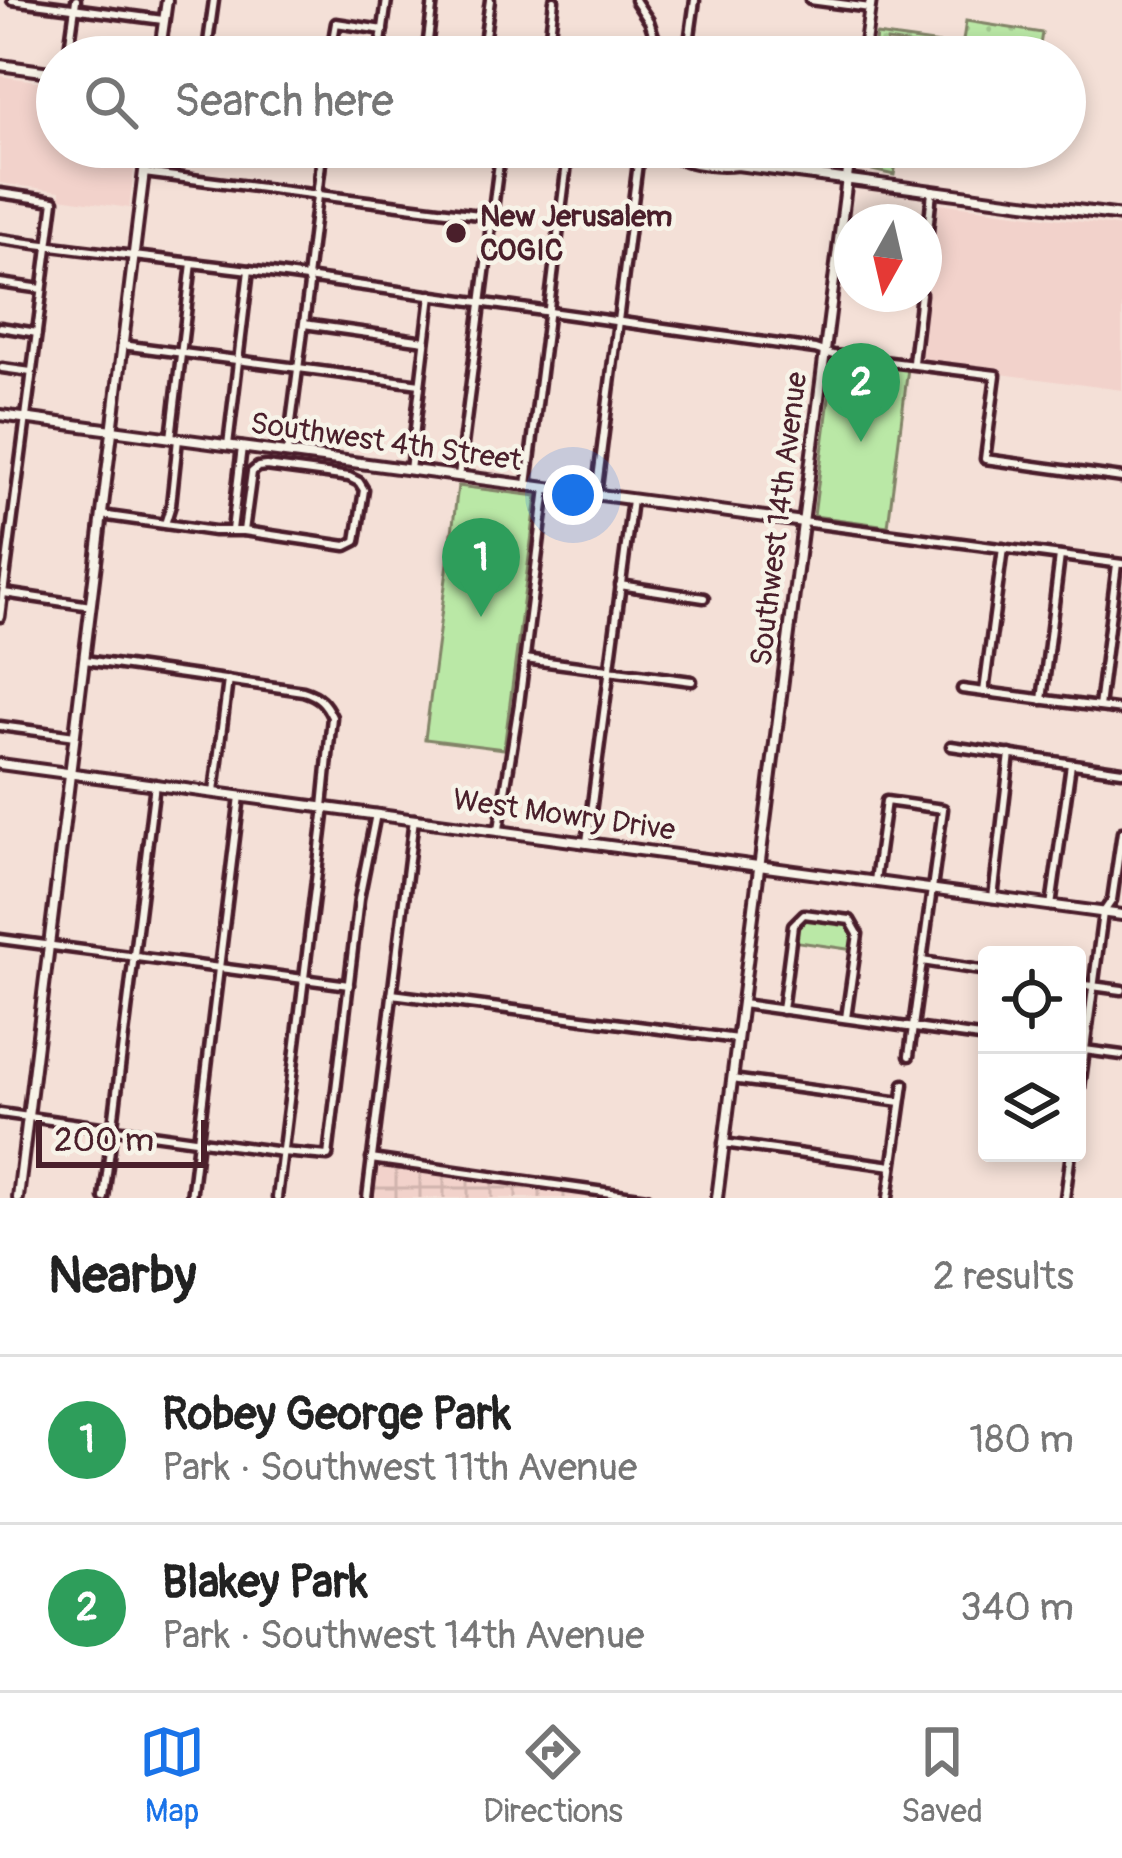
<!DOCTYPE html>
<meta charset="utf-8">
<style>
body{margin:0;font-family:Pangolin,sans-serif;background:#f2f2f2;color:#222}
.controls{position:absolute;right:36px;bottom:36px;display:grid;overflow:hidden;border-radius:12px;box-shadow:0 6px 18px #0003}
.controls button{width:108px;height:108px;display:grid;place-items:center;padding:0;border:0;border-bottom:3px solid #e0e0e0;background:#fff;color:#222;font:60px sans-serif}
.compass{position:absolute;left:834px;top:204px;width:108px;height:108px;border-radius:50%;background:#fff;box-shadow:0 6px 18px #0003;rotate:188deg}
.scale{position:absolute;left:36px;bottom:30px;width:171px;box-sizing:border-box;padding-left:12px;border:6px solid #4a1f2b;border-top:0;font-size:33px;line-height:42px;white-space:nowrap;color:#4a1f2b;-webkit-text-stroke:9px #f7f3e8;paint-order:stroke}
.you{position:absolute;left:573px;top:495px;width:42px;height:42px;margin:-30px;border:9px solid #fff;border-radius:50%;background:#1a73e8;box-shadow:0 0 0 18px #1a73e833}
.badge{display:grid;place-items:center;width:78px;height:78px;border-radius:50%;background:#1a73e8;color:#fff;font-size:39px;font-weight:700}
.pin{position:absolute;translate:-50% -99px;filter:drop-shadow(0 3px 6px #0008)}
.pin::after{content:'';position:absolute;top:63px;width:42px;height:36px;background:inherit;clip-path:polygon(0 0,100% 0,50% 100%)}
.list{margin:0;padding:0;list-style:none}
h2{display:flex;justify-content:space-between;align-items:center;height:156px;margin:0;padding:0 48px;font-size:51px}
h2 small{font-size:39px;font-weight:400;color:#767676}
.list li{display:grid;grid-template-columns:78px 1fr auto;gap:36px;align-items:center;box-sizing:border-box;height:168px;padding:0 48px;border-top:3px solid #e0e0e0}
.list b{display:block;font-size:45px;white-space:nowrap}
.list p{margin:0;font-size:39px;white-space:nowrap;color:#767676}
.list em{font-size:39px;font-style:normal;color:#767676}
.icon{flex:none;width:66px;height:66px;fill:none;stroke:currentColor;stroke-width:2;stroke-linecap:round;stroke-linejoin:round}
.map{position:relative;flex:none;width:1122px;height:1198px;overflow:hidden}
.search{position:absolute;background:#fff;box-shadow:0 6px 18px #0003;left:36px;right:36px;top:36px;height:132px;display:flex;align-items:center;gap:30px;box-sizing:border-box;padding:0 42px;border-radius:66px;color:#767676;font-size:45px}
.sheet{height:492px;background:#fff}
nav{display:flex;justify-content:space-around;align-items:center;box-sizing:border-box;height:168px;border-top:3px solid #e0e0e0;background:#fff;font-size:33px;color:#767676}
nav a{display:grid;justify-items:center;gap:6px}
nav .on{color:#1a73e8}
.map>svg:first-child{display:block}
</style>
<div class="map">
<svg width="1122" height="1198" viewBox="0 0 1122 1198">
<defs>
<pattern id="industrial-grid" width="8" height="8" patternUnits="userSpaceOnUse" patternTransform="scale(3)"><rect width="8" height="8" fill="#f2d2cb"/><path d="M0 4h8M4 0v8" fill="none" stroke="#d1b4ae"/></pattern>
<pattern id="grass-dots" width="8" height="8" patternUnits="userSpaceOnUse" patternTransform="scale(3)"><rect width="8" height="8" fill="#bae8a6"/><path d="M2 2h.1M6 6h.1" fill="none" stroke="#a1c78f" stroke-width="1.8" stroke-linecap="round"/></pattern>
</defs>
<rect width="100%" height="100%" fill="#f4e0d7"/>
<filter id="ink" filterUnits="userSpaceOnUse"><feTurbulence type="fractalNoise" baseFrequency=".00833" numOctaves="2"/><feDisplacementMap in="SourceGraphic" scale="24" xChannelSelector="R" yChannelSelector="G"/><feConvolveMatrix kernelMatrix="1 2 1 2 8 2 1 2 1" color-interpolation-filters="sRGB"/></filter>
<g filter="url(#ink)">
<g fill="#f2d2cb">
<polygon points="0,76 57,84 57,147 137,147 129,208 60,198 60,191 0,183"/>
<polygon points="939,203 1122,227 1122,390 918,363"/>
</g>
<polygon fill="url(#industrial-grid)" points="374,1166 613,1198 371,1198"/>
<polygon fill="url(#grass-dots)" stroke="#828468" stroke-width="3" points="966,21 1042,33 1038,57 925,57 926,47 887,41 885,52 874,50 876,35 962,47"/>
<g fill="#bae8a6" stroke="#828468" stroke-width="3">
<polygon points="862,147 899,147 894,175 859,167"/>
<polygon points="834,359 908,368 888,526 814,516"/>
<polygon points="458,486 537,496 504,749 425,739"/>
<polygon points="804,914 849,920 857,935 854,950 792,941 794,925"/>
</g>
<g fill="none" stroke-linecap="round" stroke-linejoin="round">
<defs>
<g id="minor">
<polyline points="12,0 163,20"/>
<polyline points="554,0 549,43 592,52 592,57"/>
<polyline points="635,0 649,21 654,36 669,57"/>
<polyline points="810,0 870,8"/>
<polyline points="68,57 76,0"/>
<polyline points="206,57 214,0"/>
<polyline points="330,57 336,23 383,30"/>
<polyline points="379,57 387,0"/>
<polyline points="426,57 433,0"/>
<polyline points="482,57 490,0"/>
<polyline points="687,57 695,0"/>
<polyline points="144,173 479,215"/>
<polyline points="0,193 54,201 0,617"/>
<path d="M0,239C83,251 166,259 249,270L815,349L833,355L996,375L985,459L1122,478"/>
<polyline points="924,273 932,191"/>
<polyline points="0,283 42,289"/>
<polyline points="304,324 425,341"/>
<polyline points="0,327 37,333"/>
<polyline points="122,345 420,384"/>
<polyline points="913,362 921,294"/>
<polyline points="2,368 31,372"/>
<polyline points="171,438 192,263"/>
<polyline points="228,445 249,270"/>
<polyline points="287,453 309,285 307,278 323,147"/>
<polygon points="266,466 349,477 359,482 364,490 356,541 346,546 244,531 252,472 258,467"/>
<polyline points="410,470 431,295"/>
<polyline points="459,476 501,147"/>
<polyline points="527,485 569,147"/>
<polyline points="596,495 640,147"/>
<polyline points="101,515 214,531 244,531"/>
<polyline points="803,522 1122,564"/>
<polyline points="165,524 171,505 178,439"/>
<polyline points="232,530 242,447"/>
<polyline points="620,585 704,598"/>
<polyline points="4,593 91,606"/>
<polyline points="525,659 692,681"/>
<path d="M85,660L303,691C319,696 325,702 332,717L323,807"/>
<polyline points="962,689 1122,710"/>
<polyline points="984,692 1003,548"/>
<polyline points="1042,700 1060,556"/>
<polyline points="1099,707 1117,564"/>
<polyline points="0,726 75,736"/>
<polyline points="951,746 1122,771"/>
<polyline points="214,792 228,680"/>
<polyline points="499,829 519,704 546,488"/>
<polyline points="587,842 632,500"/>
<polyline points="875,881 886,801 943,809 909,1056"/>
<polyline points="993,898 1010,754"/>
<polyline points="1051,906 1071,764"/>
<polyline points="0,939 349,985"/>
<polyline points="922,961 987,971"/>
<polyline points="1077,984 1122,990"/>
<polyline points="392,994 737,1039"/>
<polyline points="742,1004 987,1038"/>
<polyline points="782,1010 793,925 804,914 850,920 858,934 846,1018"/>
<polyline points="1077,1049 1122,1055"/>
<polyline points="732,1079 901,1102"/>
<polyline points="1077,1110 1103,913 1112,900 1122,832"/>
<polyline points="0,1113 282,1152 328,1156 359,899 376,814"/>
<polyline points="723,1143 892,1166"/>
<polyline points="371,1159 647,1198"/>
<polyline points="104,1198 155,784"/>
<polyline points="191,1198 240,796"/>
<polyline points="277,1198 325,807"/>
<polyline points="367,1198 414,819"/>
<polyline points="888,1198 904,1084"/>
<polyline points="1065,1198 1071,1153"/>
</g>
<g id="tertiary">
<polyline points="159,57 167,0"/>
<polyline points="863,57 871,0"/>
<polyline points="0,65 57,73"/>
<path d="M605,147L673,156C691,164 718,168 737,165L1122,216"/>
<polyline points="674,156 683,154 731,161 736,164"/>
<polyline points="0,415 803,522"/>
<polyline points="0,764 1122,915"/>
<polyline points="18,1198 147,147"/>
<polyline points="717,1198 851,147"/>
</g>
</defs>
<use href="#minor" stroke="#4a1f2b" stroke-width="15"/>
<use href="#tertiary" stroke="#4a1f2b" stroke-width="16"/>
<use href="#minor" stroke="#f7f3e8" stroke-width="6"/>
<use href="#tertiary" stroke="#f7f3e8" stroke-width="8"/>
</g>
</g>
<circle fill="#4a1f2b" stroke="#f7f3e8" stroke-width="4.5" cx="456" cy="233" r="12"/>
<g text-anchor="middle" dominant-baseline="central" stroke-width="9" stroke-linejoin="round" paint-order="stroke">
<g font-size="30" font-weight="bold" fill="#4a1f2b" stroke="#f7f3e8" text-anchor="start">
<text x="480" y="216">New Jerusalem<tspan x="480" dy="34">COGIC</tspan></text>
</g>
<g font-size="30" fill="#4a1f2b" stroke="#f7f3e8">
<text transform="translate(386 442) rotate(8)">Southwest 4th Street</text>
<text transform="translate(779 519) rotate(-83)">Southwest 14th Avenue</text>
<text transform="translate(564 815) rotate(8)">West Mowry Drive</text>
</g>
</g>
</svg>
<div class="controls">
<button><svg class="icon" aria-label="locate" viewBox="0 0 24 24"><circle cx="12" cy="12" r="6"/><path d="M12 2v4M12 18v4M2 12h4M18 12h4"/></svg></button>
<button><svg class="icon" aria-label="layers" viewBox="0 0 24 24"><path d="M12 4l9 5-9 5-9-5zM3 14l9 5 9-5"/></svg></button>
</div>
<svg class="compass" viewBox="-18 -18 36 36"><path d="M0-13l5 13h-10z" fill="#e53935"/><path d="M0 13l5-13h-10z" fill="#767676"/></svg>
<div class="scale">200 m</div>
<div class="you"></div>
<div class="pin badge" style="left:481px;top:617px;background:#2e9e5b">1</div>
<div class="pin badge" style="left:861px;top:442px;background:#2e9e5b">2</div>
<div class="search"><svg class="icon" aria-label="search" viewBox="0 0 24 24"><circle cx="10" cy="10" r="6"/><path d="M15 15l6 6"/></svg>Search here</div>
</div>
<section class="sheet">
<h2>Nearby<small>2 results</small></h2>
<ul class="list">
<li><span class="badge" style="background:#2e9e5b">1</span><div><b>Robey George Park</b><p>Park · Southwest 11th Avenue</p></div><em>180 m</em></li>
<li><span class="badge" style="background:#2e9e5b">2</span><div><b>Blakey Park</b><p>Park · Southwest 14th Avenue</p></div><em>340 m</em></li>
</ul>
</section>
<nav>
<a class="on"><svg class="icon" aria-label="map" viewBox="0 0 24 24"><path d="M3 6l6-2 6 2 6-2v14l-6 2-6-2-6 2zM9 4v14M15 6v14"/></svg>Map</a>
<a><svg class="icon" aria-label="directions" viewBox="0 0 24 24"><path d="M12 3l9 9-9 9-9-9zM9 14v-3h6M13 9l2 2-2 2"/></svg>Directions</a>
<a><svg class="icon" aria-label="saved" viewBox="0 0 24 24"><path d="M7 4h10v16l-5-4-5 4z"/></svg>Saved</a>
</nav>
